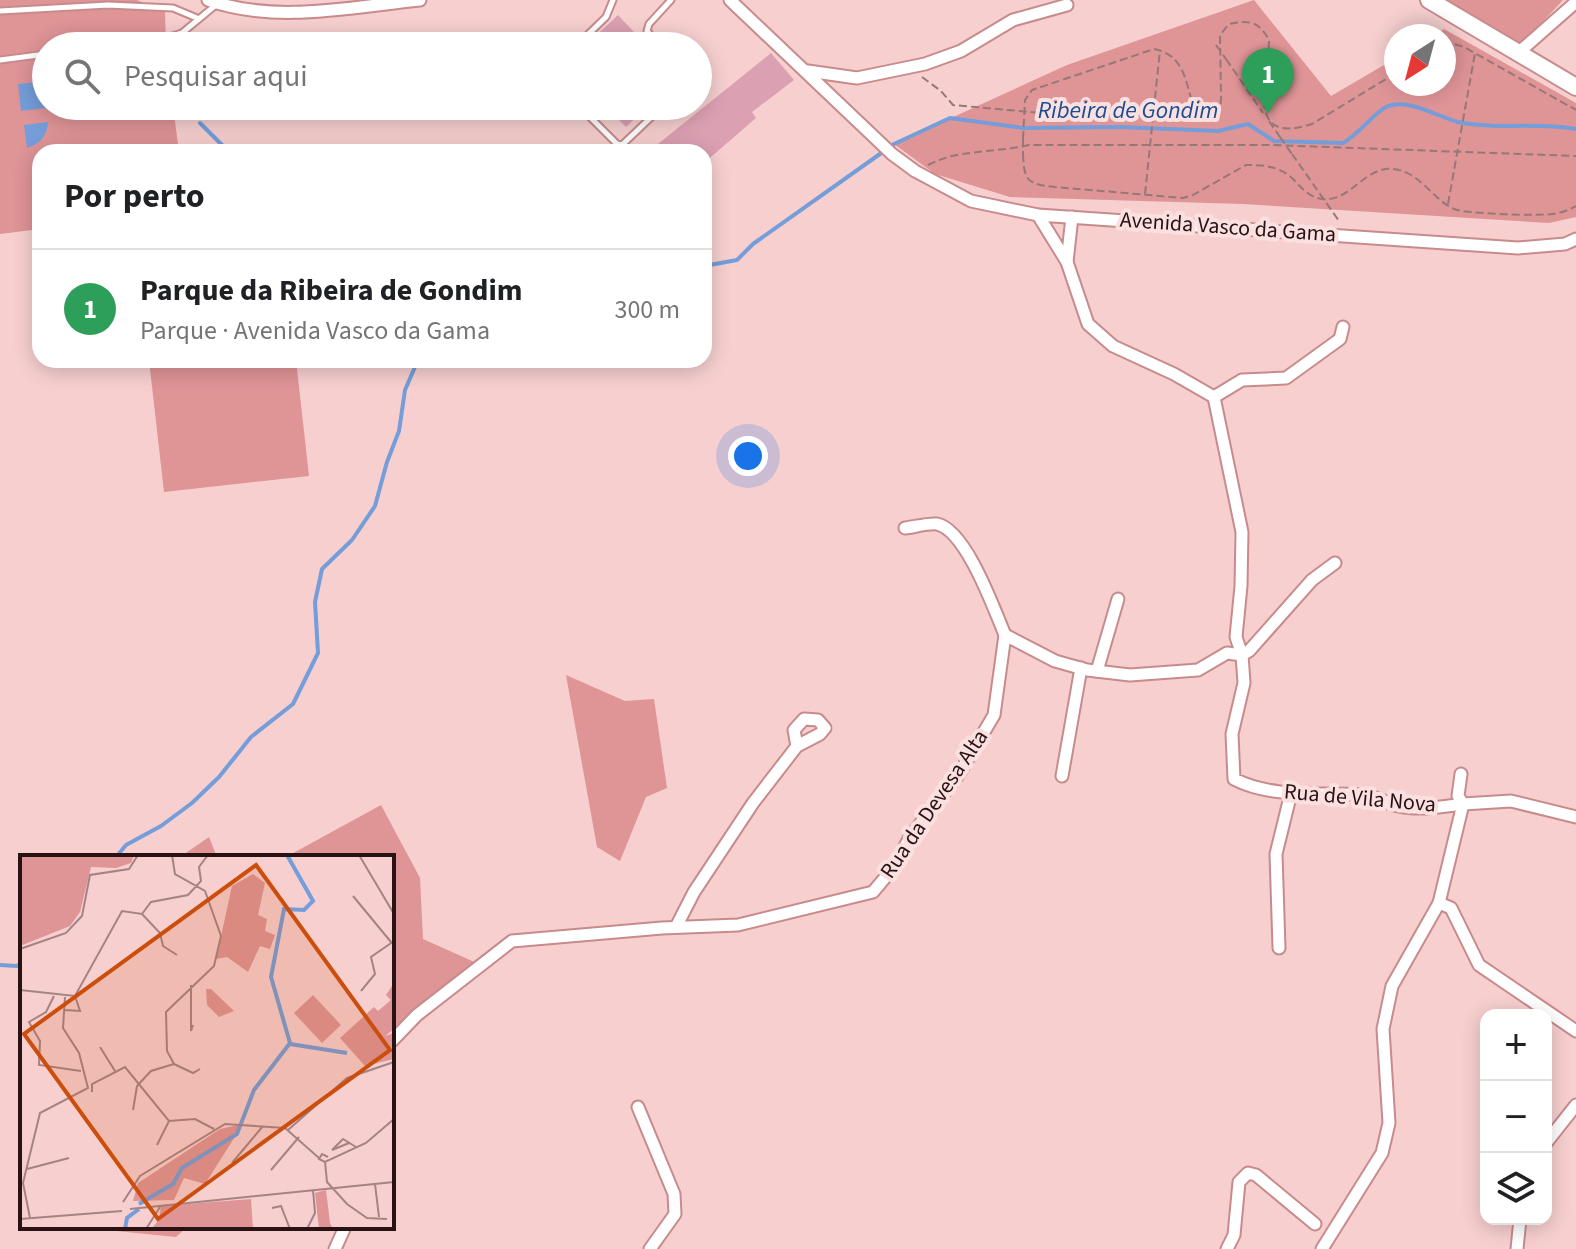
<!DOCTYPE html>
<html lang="pt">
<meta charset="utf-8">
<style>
body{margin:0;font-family:"Source Sans 3",sans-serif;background:#f6f6f6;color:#202124}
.controls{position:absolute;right:24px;bottom:24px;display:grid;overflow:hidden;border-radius:16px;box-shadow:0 4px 20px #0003}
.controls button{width:72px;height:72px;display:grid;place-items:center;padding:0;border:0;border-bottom:2px solid #e0e0e0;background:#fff;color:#202124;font:40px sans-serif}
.compass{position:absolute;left:1384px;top:24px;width:72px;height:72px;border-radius:50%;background:#fff;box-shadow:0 4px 20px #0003;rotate:216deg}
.you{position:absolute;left:748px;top:456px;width:28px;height:28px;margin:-20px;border:6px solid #fff;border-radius:50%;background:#1a73e8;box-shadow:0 0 0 12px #1a73e833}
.badge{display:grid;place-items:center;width:52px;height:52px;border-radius:50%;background:#216d6f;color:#fff;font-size:26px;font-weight:700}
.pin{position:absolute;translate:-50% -66px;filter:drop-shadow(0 2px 4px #0008)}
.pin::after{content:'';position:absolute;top:42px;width:28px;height:24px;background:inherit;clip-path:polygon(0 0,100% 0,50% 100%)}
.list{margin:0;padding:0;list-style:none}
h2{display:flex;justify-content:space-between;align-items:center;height:104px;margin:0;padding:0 32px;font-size:34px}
h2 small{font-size:26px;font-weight:400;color:#757577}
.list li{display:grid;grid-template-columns:52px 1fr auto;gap:24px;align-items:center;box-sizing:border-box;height:120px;padding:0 32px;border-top:2px solid #e0e0e0}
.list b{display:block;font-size:30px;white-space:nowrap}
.list p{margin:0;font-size:26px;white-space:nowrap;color:#757577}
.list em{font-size:26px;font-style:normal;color:#757577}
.icon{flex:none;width:44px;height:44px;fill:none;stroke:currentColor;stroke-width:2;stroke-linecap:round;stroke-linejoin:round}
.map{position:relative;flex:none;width:1576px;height:1249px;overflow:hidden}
.search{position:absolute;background:#fff;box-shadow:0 4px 20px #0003;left:32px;top:32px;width:680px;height:88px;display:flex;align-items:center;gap:20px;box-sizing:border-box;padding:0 28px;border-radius:44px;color:#757577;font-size:30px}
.panel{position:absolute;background:#fff;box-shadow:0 4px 20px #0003;left:32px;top:144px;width:680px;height:224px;border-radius:24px}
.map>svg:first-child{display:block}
</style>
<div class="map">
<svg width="1576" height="1249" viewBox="0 0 1576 1249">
<rect width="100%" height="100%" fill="#f7cfcf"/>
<g fill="#df9496">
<polygon points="0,0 137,0 165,12 166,46 46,46 46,106 173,106 179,152 40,152 40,229 0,234"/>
<polygon points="1254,0 1331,96 1396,58 1396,84 1444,84 1444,36 1433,36 1444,29 1576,103 1576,217 1549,223 1243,204 1010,197 935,174 894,144 1067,65"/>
<polygon points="1445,0 1563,0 1520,46"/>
<polygon points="149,360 296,360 309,476 164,492"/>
<polygon points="566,675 625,701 654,699 667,788 646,797 620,861 597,847"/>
<polygon points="381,805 420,878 423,939 481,965 392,1035 392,857 286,857"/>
<polygon points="209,837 217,857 180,857"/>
<polygon points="76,1227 187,1227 176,1237"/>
</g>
<g fill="#749dd9">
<polygon points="46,81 46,106 62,106 21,111 18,84"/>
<path d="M48,122C47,136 40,144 27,148L24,125Z"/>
</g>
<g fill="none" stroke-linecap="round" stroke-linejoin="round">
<g stroke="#749dd9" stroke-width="4">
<polyline points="200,123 229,152"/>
<path d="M704,266L737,260L753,244L894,144L950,118L1023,128L1120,127L1218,131L1248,124L1274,141L1343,143C1359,134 1374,113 1386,107C1407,97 1438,117 1458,122C1498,130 1537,122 1576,129"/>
<polyline points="116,857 126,845 161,826 192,803 219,777 251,737 293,704 318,653 315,602 322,569 352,540 375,506 387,462 399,431 405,390 418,360"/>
<polyline points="0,965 17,966 22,962"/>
</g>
</g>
<g fill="#dca0b3">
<polygon points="618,15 647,46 585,46"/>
<polygon points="771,53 794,80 752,112 756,118 704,163 704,152 648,152"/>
<polygon points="617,106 648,106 626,127 611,112"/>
</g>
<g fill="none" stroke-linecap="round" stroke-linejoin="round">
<defs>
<g id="lane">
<polyline points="0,11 108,5 173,8 197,18"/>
<polyline points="111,46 163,39 182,33 217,4"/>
<polyline points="576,46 606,17 613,0"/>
<polyline points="660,46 647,31 649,24 671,0"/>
<polyline points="0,60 46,54"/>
<polyline points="579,106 617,144 622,145 663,106"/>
</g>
<g id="street">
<path d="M208,0C276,24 350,7 420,0"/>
<polyline points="730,0 892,154 915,171 971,201 1038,215 1518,248 1565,244 1576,239"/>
<polyline points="1518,53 1576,2"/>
<polyline points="808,71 857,78 925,64 961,51 1013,20 1067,5"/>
<path d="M1038,215L1067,262L1088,324L1113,346L1174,374L1214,397L1242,532L1241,586L1236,637L1242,655L1244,683L1232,734L1234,779C1273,799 1322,792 1364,795C1375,796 1384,802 1394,805C1417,811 1440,807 1463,804L1458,796L1461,774"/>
<polyline points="1067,262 1072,217"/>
<polyline points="1214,397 1242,380 1286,378 1340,339 1343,327"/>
<path d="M905,528C914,527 928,523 937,524C966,530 994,609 1005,635"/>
<polyline points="1005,635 1055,661 1087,670 1130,675 1198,670 1227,653 1242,655"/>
<polyline points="1242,655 1249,651 1312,580 1335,563"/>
<polyline points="1097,671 1118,599"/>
<polyline points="1062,776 1081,668"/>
<polyline points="1439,903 1451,908 1479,965 1576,1031"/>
<polyline points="676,927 694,892 753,803 797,746 820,734 825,728 818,720 804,719 794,730 797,746"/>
<polyline points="1279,948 1276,854 1291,793"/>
<polyline points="392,1041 417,1015 512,941 662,928 738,925 873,892 894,867 910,837 959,774 994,715 1005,635"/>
<polyline points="638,1107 674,1194 675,1214 650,1249"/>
<polyline points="1546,1143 1576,1105"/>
<polyline points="335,1249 345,1227"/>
<polyline points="1227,1249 1234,1235 1239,1182 1248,1173 1256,1175 1315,1224"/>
<polyline points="1322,1249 1382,1153 1389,1123 1383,1029 1392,986 1439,903 1463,804 1511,801 1576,817"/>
<polyline points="1517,1249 1520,1219"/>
</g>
<polyline id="secondary" points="1429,0 1576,87"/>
</defs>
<use href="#lane" stroke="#c88b8c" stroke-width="9"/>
<use href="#street" stroke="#c88b8c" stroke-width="15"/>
<use href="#secondary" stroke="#c88b8c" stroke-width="20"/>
<g stroke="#977777" stroke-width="2" stroke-dasharray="8 4" stroke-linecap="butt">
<polyline points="1444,47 1451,43 1464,47 1576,110"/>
<polyline points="1226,59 1263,113"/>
<polyline points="922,77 941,91 953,105 1041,113"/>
<polyline points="1269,121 1280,137"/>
<path d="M1023,139L1025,100L1032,90L1154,49C1196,57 1182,106 1205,121L1215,119L1220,111L1221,98L1220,35L1229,24C1249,20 1259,21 1269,40C1269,77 1242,147 1312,124L1396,73"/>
<path d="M1023,154C1024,182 1028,184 1055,187L1183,198L1193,195L1246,165C1263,165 1279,166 1292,178C1301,187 1308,197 1322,199C1352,203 1366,161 1399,170C1421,175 1434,200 1454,209C1466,214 1538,216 1553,214C1561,213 1569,210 1576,206"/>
<polyline points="1292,154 1339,221"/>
<path d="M928,165C958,149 996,153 1029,145H1272L1576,156"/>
<polyline points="1145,194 1160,50"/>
<polyline points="1448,204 1475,53"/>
</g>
<use href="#lane" stroke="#fff" stroke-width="5"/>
<use href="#street" stroke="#fff" stroke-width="11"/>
<use href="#secondary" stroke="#fff" stroke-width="16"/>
<g stroke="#977777" stroke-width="2" stroke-dasharray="8 4" stroke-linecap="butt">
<polyline points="1216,45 1226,59"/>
<polyline points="1280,137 1292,154"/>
<polyline points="1023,139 1023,154"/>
</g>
</g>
<g text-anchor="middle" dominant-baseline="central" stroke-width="8" stroke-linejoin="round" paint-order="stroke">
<g font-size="22" fill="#291213" stroke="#fbe0e0">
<text transform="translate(1228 227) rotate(4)">Avenida Vasco da Gama</text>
<text transform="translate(1360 798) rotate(5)">Rua de Vila Nova</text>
<text transform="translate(934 804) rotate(-56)">Rua da Devesa Alta</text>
</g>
<g font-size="24" font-style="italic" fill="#1a4d95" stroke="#fbe0e0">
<text x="1128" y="110">Ribeira de Gondim</text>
</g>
</g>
<g transform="translate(20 855)">
<rect width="374" height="374" fill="#f7cfcf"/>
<path d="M0,0H114L111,8L96,13L71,12L60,57L50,71L0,91ZM233,19L245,28L238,60L247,64L245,76L255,80L250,94L240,91L228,117L207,102L196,104L212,31ZM374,128V174L365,181L374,178V204L345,211L320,183L354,152L358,156L371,145L366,140ZM186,134H191L214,156L199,162L187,150ZM293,140L321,170L302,188L274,158ZM223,269L185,329L164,323L154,345L113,346L118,328L200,274ZM306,335L310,368L313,374H299L295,338ZM231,344L233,374H131L139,365L141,351Z" fill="#df9496"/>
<path fill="none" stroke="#749dd9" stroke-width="4" d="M270,189L327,198M119,349L153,329L162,313L217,279L234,235L270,188L251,122L264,54L284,55L293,46L267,0M105,374L107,363L119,354"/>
<path fill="none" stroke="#a58384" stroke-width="2" d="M152,0L155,19L185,36L201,81L194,111L146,157L147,196L154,209M339,0L374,59M333,41L371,87M122,59L140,78L143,91L157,100M0,94L46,78L62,61L70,20L109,14L118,0M171,130V176L173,170M0,135L55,141L102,56L122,59L131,47L168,40L181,26L179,12L188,0M341,136L355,119L351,102L374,86M34,141L26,157L9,167L20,186L19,210L61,216M45,155L60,156L55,141M80,192L95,216M154,209L173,218L180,214M117,231L131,216L154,209M72,237V229L105,212L149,266L175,264L194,274M113,255L117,231M268,275L327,223L374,207M329,288L312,295L323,284L336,292M137,290L149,266M308,302L302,299L299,304L305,307L346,288L374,264M305,307L307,327L327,349L347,363L367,364M212,308L243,271M7,314L49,303M251,315L279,282M355,329L359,362M103,347L120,321L205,269L265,273L299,303M252,353L261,351L270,374M110,354L374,327M10,363L3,328L20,258L68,233L59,198L43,173L45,142M0,364L102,356M126,374L140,352M287,374L295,358L293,335"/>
<path fill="#cb4e0d" fill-opacity="0.15" stroke="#cb4e0d" stroke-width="4" d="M236,10L370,195L138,364L4,179Z"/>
<rect width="374" height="374" fill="none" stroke="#291213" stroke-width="4"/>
</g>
</svg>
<div class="controls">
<button>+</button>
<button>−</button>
<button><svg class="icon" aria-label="layers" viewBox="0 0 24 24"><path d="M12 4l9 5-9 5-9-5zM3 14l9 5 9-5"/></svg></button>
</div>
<svg class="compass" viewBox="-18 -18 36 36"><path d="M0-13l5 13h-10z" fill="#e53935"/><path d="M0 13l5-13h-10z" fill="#757577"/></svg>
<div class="you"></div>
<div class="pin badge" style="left:1268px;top:114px;background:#2e9e5b">1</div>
<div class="search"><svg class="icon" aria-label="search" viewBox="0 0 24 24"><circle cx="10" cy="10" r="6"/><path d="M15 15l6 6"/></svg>Pesquisar aqui</div>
<section class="panel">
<h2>Por perto<small></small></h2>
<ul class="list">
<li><span class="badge" style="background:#2e9e5b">1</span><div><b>Parque da Ribeira de Gondim</b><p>Parque · Avenida Vasco da Gama</p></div><em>300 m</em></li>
</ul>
</section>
</div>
